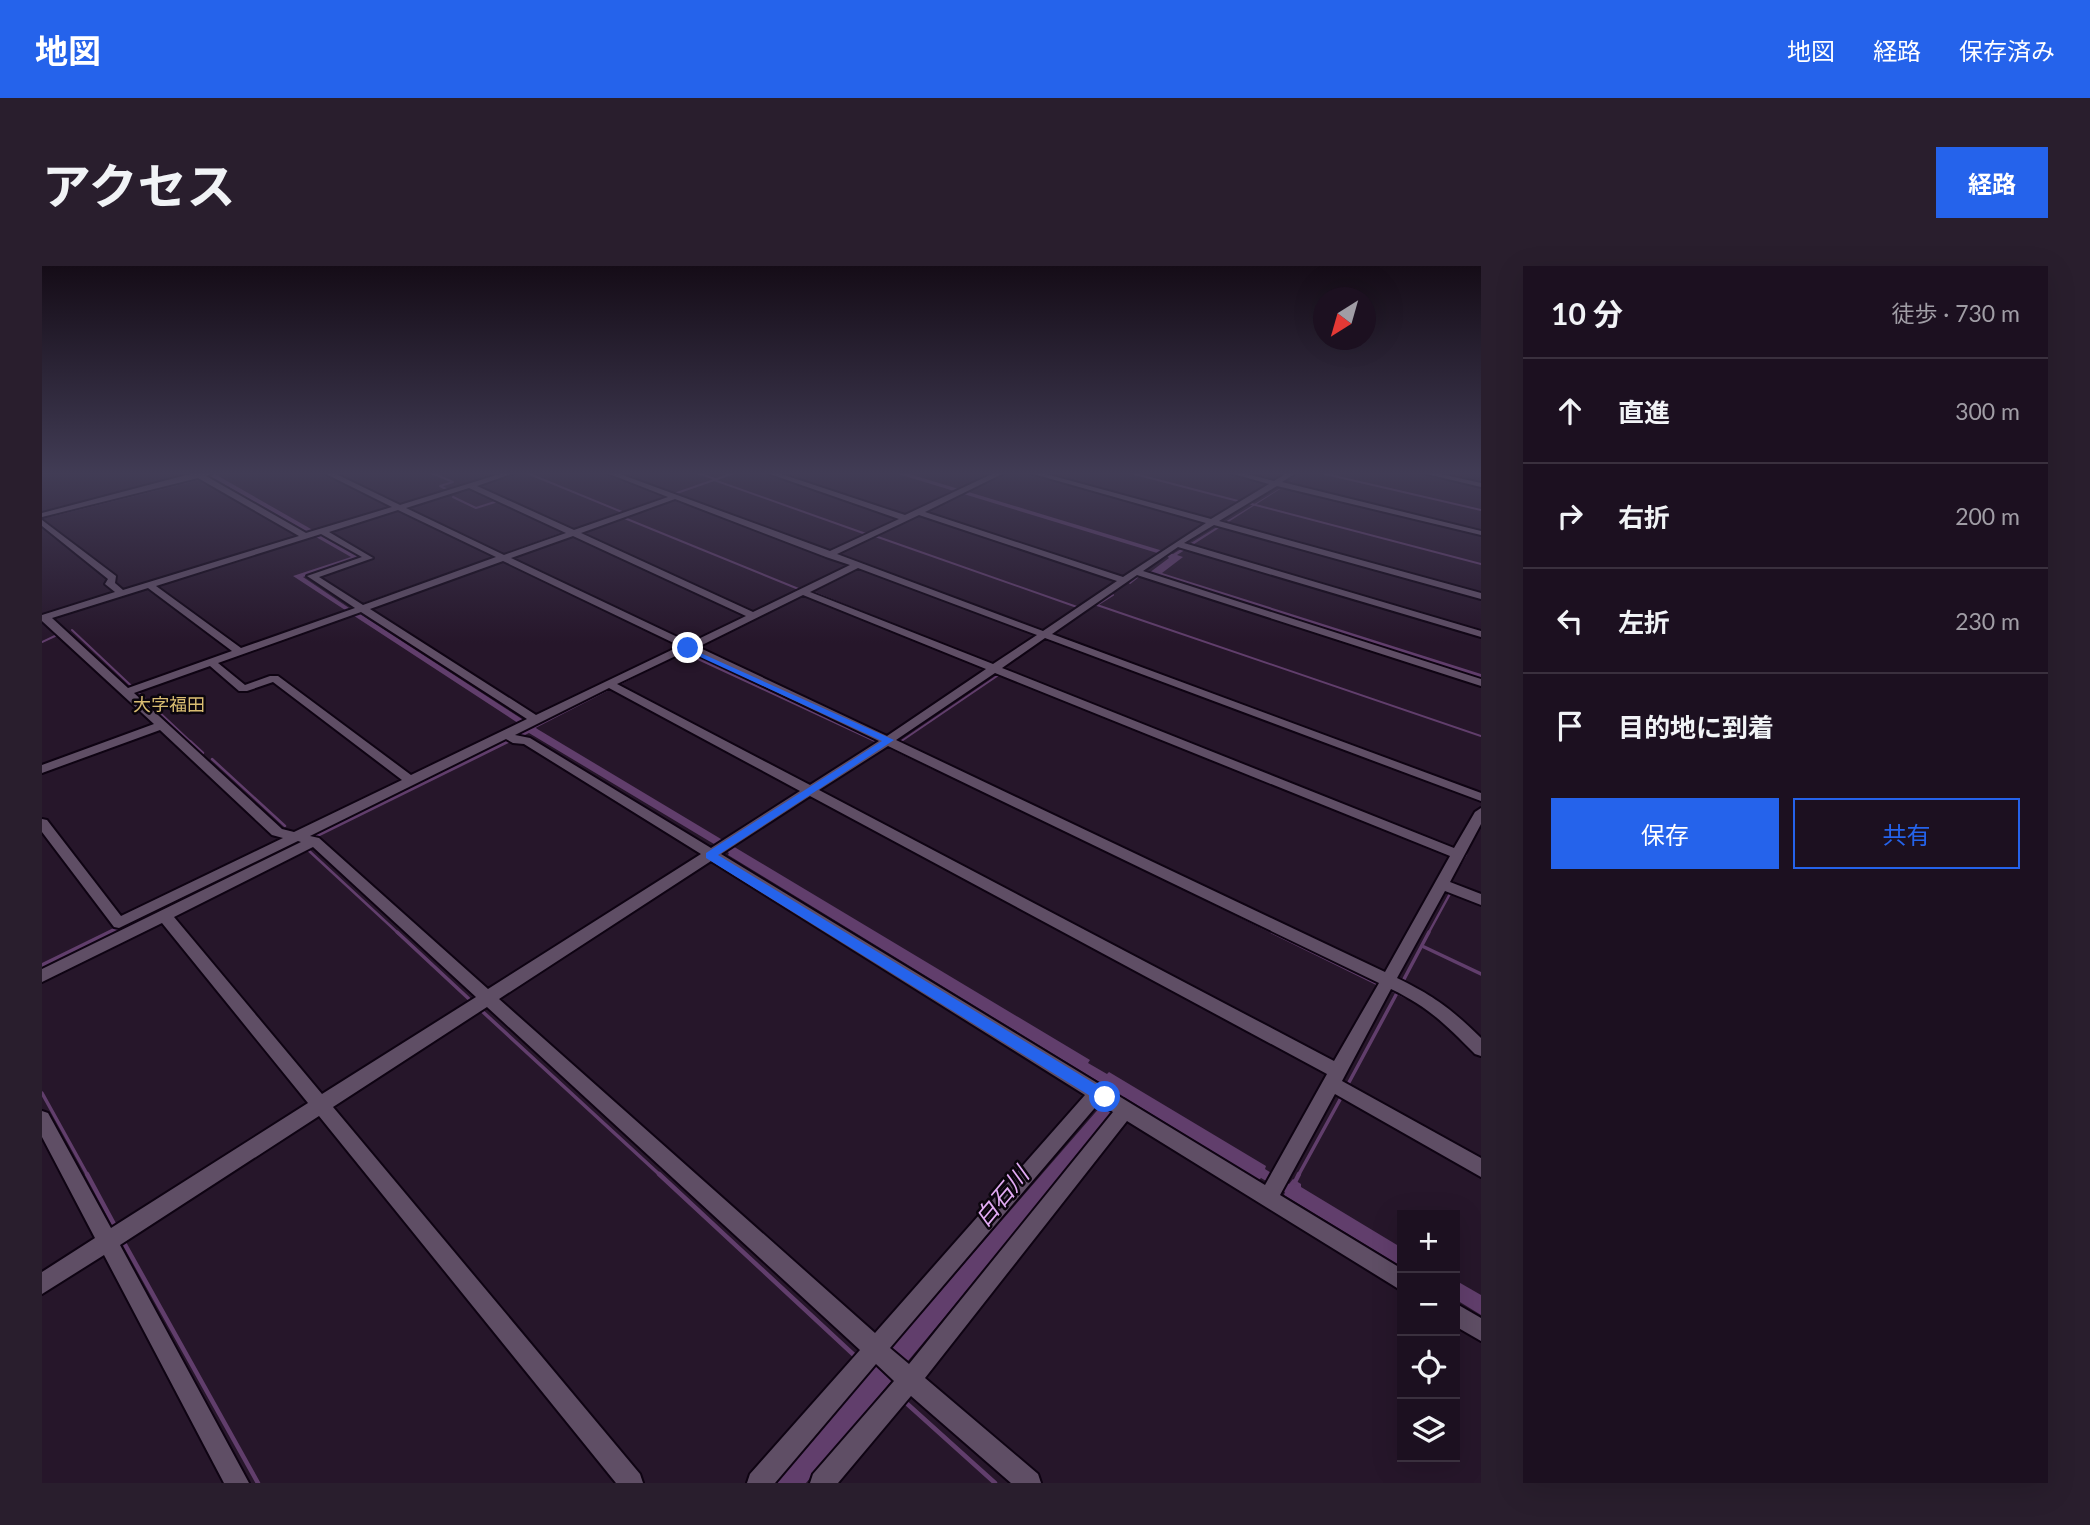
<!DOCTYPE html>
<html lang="ja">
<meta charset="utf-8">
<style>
body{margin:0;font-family:Lato,"Noto Sans JP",sans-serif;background:#291e2d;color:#f1f3f6}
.controls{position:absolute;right:21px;bottom:21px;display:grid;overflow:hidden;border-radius:0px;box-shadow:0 7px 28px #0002}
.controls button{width:63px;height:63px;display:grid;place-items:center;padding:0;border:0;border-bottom:2px solid #3a303e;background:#1c1020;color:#f1f3f6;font:35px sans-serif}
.compass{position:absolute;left:1271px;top:21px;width:63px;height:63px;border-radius:50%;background:#1c1020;box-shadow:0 7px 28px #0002;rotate:217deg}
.stop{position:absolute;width:21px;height:21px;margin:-16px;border:5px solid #2563eb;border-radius:50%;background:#fff}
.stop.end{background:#2563eb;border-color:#fff;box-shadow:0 2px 7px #0008}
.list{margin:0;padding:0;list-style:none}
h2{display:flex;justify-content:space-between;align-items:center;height:91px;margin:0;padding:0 28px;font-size:30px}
h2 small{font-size:23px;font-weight:400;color:#a09da5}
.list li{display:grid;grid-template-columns:46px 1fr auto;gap:21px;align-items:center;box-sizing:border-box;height:105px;padding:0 28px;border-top:2px solid #3a303e}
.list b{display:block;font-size:26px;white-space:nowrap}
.list em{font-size:23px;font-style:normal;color:#a09da5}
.actions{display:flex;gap:14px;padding:21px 28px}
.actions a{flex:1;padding:16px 0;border:2px solid #2563eb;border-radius:0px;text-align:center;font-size:24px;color:#2563eb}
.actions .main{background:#2563eb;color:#fff}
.icon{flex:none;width:38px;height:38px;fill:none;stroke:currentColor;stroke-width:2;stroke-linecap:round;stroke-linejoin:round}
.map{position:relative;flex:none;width:1439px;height:1217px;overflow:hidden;border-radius:0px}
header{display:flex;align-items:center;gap:42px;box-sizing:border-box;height:98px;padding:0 35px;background:#2563eb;color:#fff}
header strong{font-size:33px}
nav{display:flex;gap:38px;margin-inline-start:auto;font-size:24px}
.intro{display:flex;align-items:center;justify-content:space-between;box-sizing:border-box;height:168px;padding:0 42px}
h1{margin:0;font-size:49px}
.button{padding:18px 32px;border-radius:0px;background:#2563eb;color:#fff;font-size:24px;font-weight:700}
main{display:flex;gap:42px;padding:0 42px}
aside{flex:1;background:#1c1020;border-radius:0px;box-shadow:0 7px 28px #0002}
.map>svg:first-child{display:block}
</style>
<header>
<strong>地図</strong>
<nav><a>地図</a><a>経路</a><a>保存済み</a></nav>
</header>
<div class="intro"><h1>アクセス</h1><a class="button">経路</a></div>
<main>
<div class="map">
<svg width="1439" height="1217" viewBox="0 0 1439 1217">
<rect width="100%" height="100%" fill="#26162a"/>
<g fill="#613e6c">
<polygon points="162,207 171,207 318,291 261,311 307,342 320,338 312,342 315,346 497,464 1048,794 1046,797 1065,808 1067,806 1224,900 1223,903 1247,918 1251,913 1259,918 1259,921 1360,982 1360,1001 1242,929 1243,926 1219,912 1217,914 1082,831 1072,843 1075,845 764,1217 732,1217 1072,825 686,589 687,587 487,467 0,707 0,697 482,461 251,310 309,291 169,211 0,253 164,208"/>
<polygon points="853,207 864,207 1131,288 1263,207 1135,289 1141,291 1120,307 1439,408 1439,413 1107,307 1127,292 1125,290"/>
<polygon points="1413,1014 1439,1029 1439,1049 1413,1033"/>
</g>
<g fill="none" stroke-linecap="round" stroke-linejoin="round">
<g stroke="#613e6c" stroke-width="2">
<polyline points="390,207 411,216 398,220 406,224"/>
<polyline points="485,207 580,246"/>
<polyline points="656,207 673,213"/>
<polyline points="1089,207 1196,235"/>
<polyline points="1279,207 1439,244"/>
<polyline points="672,214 824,268"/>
<polyline points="632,228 692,207"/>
<polyline points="411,231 434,242 456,235 465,240"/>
<polyline points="1206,237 1439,298"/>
<polyline points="580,251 759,324"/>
<polyline points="531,264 624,231"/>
<polyline points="833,270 1035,341"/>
<polyline points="461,289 524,266"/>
<polyline points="1088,317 1098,309"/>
<polyline points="768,325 879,370"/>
<polyline points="1071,329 1055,339 1439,470"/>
<polyline points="319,339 428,300"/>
<polyline points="30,364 150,477"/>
<polyline points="0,376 15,369"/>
<polyline points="641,386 835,476"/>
<polyline points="575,419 625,394"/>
<polyline points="491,462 569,422"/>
<polyline points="858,476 958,408"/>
</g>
<g stroke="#613e6c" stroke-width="2.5">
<polyline points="148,475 161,487"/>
<polyline points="847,481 891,502"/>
<polyline points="170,493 243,560"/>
<polyline points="265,583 357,668"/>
<polyline points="1118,611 1234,668"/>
<polyline points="1408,615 1424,588"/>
<polyline points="1386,668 1410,624"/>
</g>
<g stroke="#613e6c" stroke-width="3.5">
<polyline points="355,666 427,733"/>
<polyline points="1230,666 1338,719"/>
<polyline points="1380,680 1439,708"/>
<polyline points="1361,715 1387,666"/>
<polyline points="1348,723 1364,731"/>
<polyline points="441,746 619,910"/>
<polyline points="1305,820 1355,727"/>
<polyline points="0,827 46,910"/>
<polyline points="1256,910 1300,830"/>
</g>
<g stroke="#613e6c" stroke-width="4.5">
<polyline points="45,908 73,960"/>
<polyline points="617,908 813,1090"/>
<polyline points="1253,916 1257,908"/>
<polyline points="81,975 216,1217"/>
<polyline points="862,1135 953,1217"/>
</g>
<defs>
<g id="minor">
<path d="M152,207H171L164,210L264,267L350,241L282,207H292L358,239L461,207H472L435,220L532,264L626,231L565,207H575L788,285L857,253L725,207H736L863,249L952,207H962L883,246L1081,311L1164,257L988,207H1000L1169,253L1227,218L1188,207H1201L1232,215L1245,207H1254L1240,216L1439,265V269L1235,220L1177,255L1439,327V333L1172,259L1142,277L1439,365V371L1136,281L1101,305L1439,413V420L1095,309L1010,368L1439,527V535L1003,372L960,402L1412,582L1433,546L1439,542V558L1408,616L1439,628V639L1403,625L1355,712C1394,731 1409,743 1439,772V790L1433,788C1403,758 1388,742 1349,723L1300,815L1439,892V911L1293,828L1238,929L1360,1003V1025L1085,855L883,1112L996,1208L999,1217H969L869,1130L796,1217H768L771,1208L852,1115L834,1098L733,1217H705L708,1208L818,1084L445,741L291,841L598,1208L601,1217H574L277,850L78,979L207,1217H182L62,989L0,1028V1006L53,972L0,871V845L6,847L69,962L266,837L120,657L0,716V703L259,576L256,575L77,662L72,661L0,566V553L5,554L79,650L241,572L230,569L118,464L0,507V499L112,458L0,355V349L73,326L63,318L66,313L0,260V254L74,310L73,317L81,324L257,270L156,212L0,251V247ZM427,222L524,267L462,289L364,242ZM633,233L784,291L808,299L711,346L539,267ZM356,244L454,291L321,339L277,311L331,292L287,266ZM877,249L1075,315L1001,365L795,288ZM279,268L320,291L265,310L313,342L199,382L114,320ZM531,270L704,350L648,377L469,292ZM461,295L638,380L494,449L328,343ZM816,302L995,369L951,398L768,326ZM106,322L190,385L86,422L10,352ZM761,329L944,403L845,470L656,381ZM319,346L485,453L369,509L236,410H228L203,419L176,397ZM644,385H648L837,475L768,519L575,418ZM168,400L197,425H205L231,416L360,514L252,566L240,563L92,427ZM953,407L1408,590L1343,706L854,474ZM567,422L758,525L669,582L488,472L473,469ZM464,473L471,477L482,478L659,588L446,723L277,572L268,570ZM846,480L1337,717L1292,795L777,524ZM768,530L1285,808L1223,919L679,588ZM271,581L434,731L280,828L132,651ZM669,595L1043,829L833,1067L457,733ZM1057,837L1071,846L867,1098L848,1082Z"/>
<polygon points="1381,207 1394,207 1439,217 1439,221"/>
<polygon points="1413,1037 1439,1052 1439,1075 1413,1060"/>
</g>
</defs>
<use href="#minor" stroke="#0e0312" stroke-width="4"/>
<use href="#minor" fill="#5f4e65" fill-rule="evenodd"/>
</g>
<linearGradient id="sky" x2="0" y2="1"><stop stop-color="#150c17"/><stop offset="0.55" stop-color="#413c55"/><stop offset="1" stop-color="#413c55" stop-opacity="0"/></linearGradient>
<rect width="1439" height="377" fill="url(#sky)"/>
<polygon fill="#2563eb" points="643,380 852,474 676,589 1068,827 1068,836 1058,836 664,592 664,587 840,475 643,384"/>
<g text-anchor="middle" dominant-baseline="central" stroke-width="5" stroke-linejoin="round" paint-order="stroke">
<g font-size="18" fill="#dabd72" stroke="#0b050d">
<text x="127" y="438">大字福田</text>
</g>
<g font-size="23" font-style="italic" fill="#e2abf4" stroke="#0b050d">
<text transform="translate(959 930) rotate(-50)">白石川</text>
</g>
</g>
</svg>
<div class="controls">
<button>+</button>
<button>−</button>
<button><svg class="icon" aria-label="locate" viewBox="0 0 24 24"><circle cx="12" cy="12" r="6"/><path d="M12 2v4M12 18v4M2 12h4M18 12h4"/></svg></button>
<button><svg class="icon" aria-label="layers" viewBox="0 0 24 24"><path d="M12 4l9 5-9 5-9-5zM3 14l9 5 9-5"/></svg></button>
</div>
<svg class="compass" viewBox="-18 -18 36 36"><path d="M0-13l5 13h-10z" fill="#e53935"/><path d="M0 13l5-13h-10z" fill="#a09da5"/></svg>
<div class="stop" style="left:1063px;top:831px"></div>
<div class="stop end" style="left:646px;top:382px"></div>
</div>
<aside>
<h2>10 分<small>徒歩 · 730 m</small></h2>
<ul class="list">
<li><svg class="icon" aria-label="ahead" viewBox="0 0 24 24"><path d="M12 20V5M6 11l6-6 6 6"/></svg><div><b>直進</b></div><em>300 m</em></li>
<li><svg class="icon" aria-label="right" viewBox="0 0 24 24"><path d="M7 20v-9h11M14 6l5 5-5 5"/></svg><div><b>右折</b></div><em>200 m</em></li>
<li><svg class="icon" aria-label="left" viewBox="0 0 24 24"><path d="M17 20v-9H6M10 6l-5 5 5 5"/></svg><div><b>左折</b></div><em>230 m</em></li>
<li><svg class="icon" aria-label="arrive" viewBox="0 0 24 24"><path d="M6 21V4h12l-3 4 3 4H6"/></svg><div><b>目的地に到着</b></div></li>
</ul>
<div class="actions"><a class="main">保存</a><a>共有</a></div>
</aside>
</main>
